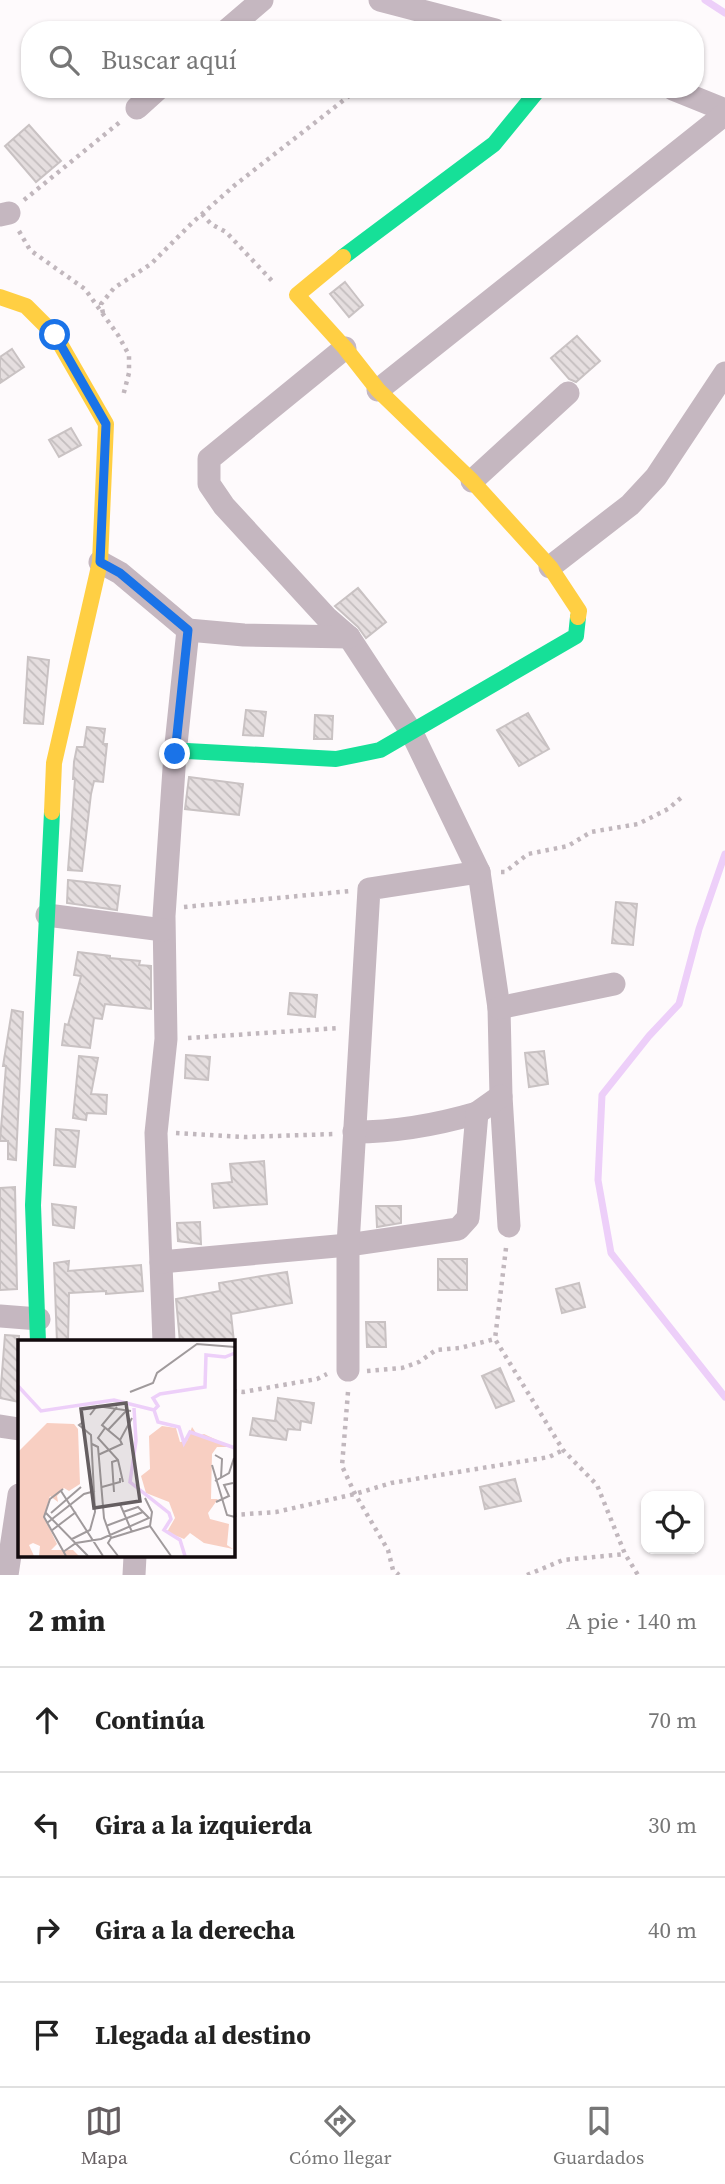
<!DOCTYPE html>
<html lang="es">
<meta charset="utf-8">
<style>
body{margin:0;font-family:"Source Serif 4",serif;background:#f6f6f6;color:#222}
.controls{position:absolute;right:21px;bottom:21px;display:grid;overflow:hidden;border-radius:14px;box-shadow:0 2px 5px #0004}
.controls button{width:63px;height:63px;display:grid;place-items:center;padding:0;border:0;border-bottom:2px solid #e0e0e0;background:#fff;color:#222;font:35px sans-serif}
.stop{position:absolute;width:21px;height:21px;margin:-16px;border:5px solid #1a73e8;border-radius:50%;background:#fff}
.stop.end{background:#1a73e8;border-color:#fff;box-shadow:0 2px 7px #0008}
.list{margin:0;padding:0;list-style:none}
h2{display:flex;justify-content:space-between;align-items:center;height:91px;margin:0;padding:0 28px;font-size:30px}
h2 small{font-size:23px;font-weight:400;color:#767676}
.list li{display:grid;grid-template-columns:46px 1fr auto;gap:21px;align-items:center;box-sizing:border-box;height:105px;padding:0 28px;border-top:2px solid #e0e0e0}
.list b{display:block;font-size:26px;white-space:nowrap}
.list em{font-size:23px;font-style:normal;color:#767676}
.icon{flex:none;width:38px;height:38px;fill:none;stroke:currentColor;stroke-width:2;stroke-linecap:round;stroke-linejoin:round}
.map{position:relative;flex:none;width:725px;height:1575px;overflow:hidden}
.search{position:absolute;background:#fff;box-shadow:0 2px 5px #0004;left:21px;right:21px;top:21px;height:77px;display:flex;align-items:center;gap:18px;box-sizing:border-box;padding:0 24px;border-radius:28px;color:#767676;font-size:26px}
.sheet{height:511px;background:#fff}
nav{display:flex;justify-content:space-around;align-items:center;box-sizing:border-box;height:98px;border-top:2px solid #e0e0e0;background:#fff;font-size:19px;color:#767676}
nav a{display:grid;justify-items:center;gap:4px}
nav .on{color:#655e61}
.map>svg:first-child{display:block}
</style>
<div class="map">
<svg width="725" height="1575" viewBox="0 0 725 1575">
<defs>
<pattern id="building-back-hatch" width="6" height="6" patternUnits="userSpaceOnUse" patternTransform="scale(1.75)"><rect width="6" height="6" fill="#e5dedf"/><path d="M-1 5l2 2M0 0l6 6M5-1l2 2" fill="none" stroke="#c3bdbe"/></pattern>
</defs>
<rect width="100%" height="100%" fill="#fefafc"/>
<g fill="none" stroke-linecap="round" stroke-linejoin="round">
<g stroke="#edcff9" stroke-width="7">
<polyline points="705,0 725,13"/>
<polyline points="725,854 699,929 679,1004 649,1036 602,1095 598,1180 611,1253 725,1397"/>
</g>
</g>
<g fill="url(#building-back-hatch)" stroke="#c9c2c3" stroke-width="2">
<polygon points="29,125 61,161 36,182 5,146"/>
<polygon points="345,282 363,305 349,317 330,294"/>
<polygon points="577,336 600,361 576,382 569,379 551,358"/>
<polygon points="12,349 24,367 0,383 0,357"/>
<polygon points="71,428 81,445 59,457 49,440"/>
<polygon points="358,588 386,622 366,638 358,627 335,606"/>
<polygon points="28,657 49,660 43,724 24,723"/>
<polygon points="246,710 266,712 263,736 243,735"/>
<polygon points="528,713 549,749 519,766 497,730"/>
<polygon points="315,715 333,716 332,739 314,739"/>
<polygon points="87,727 105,729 103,744 107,744 103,782 94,781 91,794 82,871 68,870 75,779 73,779 74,762 77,747 84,747"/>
<polygon points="189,777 243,784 239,815 185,809"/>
<polygon points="68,880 120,886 117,910 67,903"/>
<polygon points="616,902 637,904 633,945 612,943"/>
<polygon points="78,952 110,956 110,958 140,961 139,965 151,966 151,1009 105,1004 102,1019 94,1018 90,1048 62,1045 65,1024 68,1025 81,976 74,975"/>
<polygon points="290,993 317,995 315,1017 288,1014"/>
<polygon points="12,1010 23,1012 16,1160 8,1159 8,1141 0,1141 6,1066 3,1066"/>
<polygon points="544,1051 548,1084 529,1087 525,1053"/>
<polygon points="186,1055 210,1057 208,1080 185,1078"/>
<polygon points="79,1056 98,1058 91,1094 107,1095 106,1114 87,1113 86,1120 73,1118"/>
<polygon points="56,1129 79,1131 75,1167 54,1165"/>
<polygon points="264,1161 267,1204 214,1208 212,1184 232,1182 230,1164"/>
<polygon points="15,1187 17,1289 0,1290 0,1188"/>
<polygon points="52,1204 76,1207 74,1228 53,1225"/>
<polygon points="376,1206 401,1206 401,1223 377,1227"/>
<polygon points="200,1222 201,1244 178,1241 177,1223"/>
<rect x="438" y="1259" width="29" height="31"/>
<polygon points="69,1261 68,1271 141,1265 143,1291 106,1294 106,1291 69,1293 68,1342 57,1342 54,1263"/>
<polygon points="287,1272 292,1303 231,1314 234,1342 180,1342 176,1299 220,1291 219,1283"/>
<polygon points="579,1283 585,1307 562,1313 556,1289"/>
<polygon points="366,1322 385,1322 386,1347 367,1347"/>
<polygon points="5,1335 19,1336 19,1402 0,1398"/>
<polygon points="500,1368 514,1401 496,1408 482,1376"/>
<polygon points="278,1398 314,1403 311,1423 301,1421 300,1430 288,1429 286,1440 250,1435 253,1418 275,1421"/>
<polygon points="515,1479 521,1501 485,1509 480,1487"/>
</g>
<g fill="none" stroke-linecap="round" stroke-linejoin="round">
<g stroke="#c1b7bd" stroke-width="4.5" stroke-dasharray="3.5 5" stroke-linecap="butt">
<polyline points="24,200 120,122"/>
<polyline points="202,214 211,224 226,232 275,284"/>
<polyline points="19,231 30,250 85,289 118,335 129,355 129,373 123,396"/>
<polyline points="103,313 101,304 114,288 151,264 193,222 235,185 358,89"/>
<polyline points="501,872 505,872 528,854 568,846 591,832 638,824 668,809 682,797"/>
<polyline points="184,907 350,891"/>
<polyline points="188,1038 340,1028"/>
<polyline points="176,1133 244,1137 335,1134"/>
<polyline points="506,1248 495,1339 563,1450 597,1485 625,1554 638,1575"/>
<polyline points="367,1371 402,1368 419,1362 436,1350 460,1348 495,1339"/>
<polyline points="233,1391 243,1392 317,1379 327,1374"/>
<polyline points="348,1392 342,1466 355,1494 388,1550 393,1570 399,1575"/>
<polyline points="233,1515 276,1512 355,1494 391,1483 549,1457 563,1450"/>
<polyline points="527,1575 563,1560 625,1554"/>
</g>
<g stroke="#c5b7c0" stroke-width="23">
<polyline points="380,0 495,30"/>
<polyline points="227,30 262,0"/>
<polyline points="673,89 725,110"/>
<polyline points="137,108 158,89"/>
<polyline points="0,215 9,213"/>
<polyline points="345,348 209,459 209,484 224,506 327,618 349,637 412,733 479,872 499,1008 501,1096 509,1226"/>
<polyline points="378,390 725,114"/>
<polyline points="472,481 568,393"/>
<polyline points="100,562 120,573 188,630 175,754 164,916 166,1039 156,1133 164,1342"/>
<polyline points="550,567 630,505 656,477 725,373"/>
<polyline points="188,630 244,635 349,637"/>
<polyline points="47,915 163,930"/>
<polyline points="499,1008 614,984"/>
<path d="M354,1132C396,1132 436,1125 477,1113"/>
<polyline points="161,1262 348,1245 458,1229 468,1218 477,1113 501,1096"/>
<polyline points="0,1316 39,1319"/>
<polyline points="348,1370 348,1245 369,889 479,872"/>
<polyline points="0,1426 19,1429"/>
<polyline points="7,1575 19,1495"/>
<polyline points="134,1575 135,1556"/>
</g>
<g stroke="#16e098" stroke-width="16">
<polyline points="343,257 494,144 539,89"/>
<polyline points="175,754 187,751 336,759 380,750 576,636 578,617"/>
<polyline points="38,1342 33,1205 52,812"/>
</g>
<g stroke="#ffcf43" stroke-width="16">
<polyline points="343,257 297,295 345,348 378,390 472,481 550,567 579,611 578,617"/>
<polyline points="0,297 26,306 55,335 106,424 100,562 54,763 52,812"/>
</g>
</g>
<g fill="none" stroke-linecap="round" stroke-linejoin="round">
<polyline stroke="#1a73e8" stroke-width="9" points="55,335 106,424 100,562 120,573 188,630 175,754"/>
</g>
<g transform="translate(18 1340)">
<rect width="217" height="217" fill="#fefafc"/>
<path d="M29,83L56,84L60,89L62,144L51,151L46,148L39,156L40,162L32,156L26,177L39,204L33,210H55L61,216H21L22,206L15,203L11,205L16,216H0V112ZM144,86L158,88L162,102L169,101L174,87L180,96L186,94L214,107H199L194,114L193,159H200L190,173L192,179L211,184L209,205L215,209L186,203L172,193L166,199L149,192L157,178L151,162L128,153L123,136L132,129L131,96Z" fill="#f8cfc2"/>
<path fill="none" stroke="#edcff9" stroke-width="3.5" d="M0,46L23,71L96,60L136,70L140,66L135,58L142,54L187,47L188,15L207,17L217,13M116,68L118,101L112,142L151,173L153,179L146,190L162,200L167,216M136,70L140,82L161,87L166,103L172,92L217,108"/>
<path fill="none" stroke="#a09a9c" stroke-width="2" d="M112,52L135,43L139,33L179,4L217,7M99,67L84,85L102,100M72,75L79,66L113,71M87,88L80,98L100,120L105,142M90,90L109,70M74,104L80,107L86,178L93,198L90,203L100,216M80,115L104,104L102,100L114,78M197,115L204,119L203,138M194,125L209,175L217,177M197,141L211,133L216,118M84,147L102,142V138M45,149L32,159L26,177L48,216M43,151L85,216M96,152L94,122L100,120M127,158L134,172L132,186L153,216M198,162L211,156L206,145L215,143M102,164L114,192M27,172L70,216M33,173L63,147M29,183L66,154L77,151M88,186L125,172M33,191L58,172M93,198L132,186M54,199L72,190L77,172L73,95L61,85L65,82M45,212L58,203L83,199L131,178L120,167L105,172"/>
<path fill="#655e61" fill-opacity="0.15" stroke="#655e61" stroke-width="3.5" d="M108,63L122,161L76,168L63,69Z"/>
<rect width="217" height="217" fill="none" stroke="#120a0d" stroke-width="3.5"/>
</g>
</svg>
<div class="controls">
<button><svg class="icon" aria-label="locate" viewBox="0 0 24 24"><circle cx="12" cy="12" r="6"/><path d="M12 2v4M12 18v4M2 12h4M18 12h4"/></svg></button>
</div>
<div class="stop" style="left:55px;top:335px"></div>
<div class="stop end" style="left:175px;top:754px"></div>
<div class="search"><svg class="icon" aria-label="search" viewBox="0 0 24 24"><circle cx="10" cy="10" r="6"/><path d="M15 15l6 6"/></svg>Buscar aquí</div>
</div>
<section class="sheet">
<h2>2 min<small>A pie · 140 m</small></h2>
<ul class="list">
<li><svg class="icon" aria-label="ahead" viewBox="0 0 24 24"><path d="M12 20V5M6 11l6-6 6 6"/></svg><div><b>Continúa</b></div><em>70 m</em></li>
<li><svg class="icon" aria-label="left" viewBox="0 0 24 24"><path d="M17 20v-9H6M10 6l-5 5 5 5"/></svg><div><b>Gira a la izquierda</b></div><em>30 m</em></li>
<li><svg class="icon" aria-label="right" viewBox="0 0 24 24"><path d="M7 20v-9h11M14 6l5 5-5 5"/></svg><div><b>Gira a la derecha</b></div><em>40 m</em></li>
<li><svg class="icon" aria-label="arrive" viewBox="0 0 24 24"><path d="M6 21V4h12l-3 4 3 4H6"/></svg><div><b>Llegada al destino</b></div></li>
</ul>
</section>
<nav>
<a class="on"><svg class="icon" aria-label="map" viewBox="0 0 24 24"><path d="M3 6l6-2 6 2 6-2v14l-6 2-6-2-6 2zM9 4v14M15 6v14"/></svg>Mapa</a>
<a><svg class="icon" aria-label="directions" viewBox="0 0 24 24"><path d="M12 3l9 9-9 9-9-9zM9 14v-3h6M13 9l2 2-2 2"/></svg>Cómo llegar</a>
<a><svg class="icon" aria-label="saved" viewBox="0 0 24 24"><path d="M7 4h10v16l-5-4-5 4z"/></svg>Guardados</a>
</nav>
